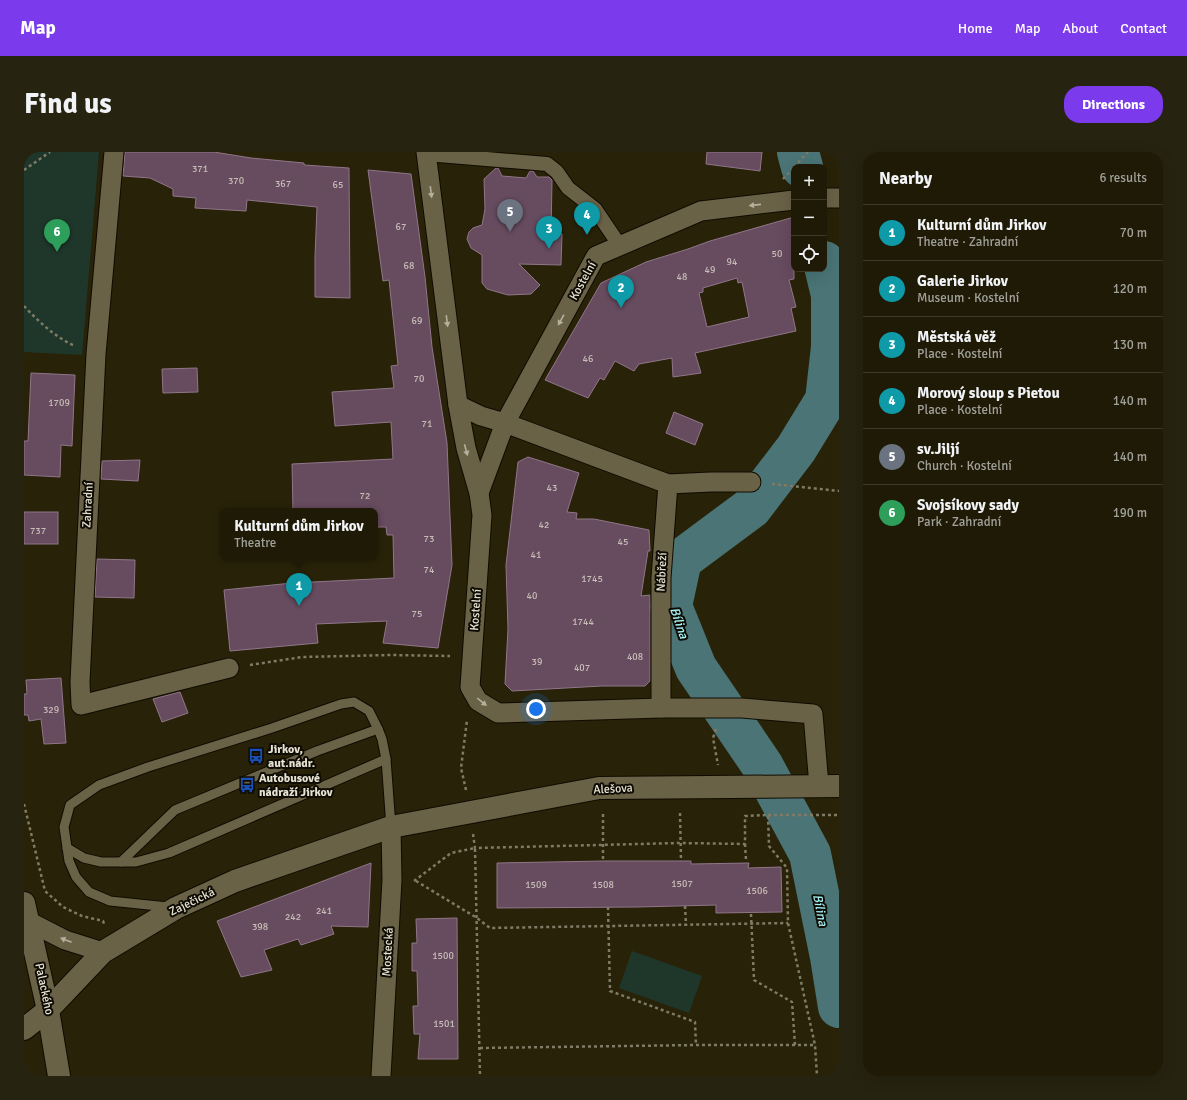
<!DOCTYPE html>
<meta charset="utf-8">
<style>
body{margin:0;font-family:Signika,sans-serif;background:#262310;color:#f1f3f6}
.controls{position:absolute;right:12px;top:12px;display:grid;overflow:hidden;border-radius:8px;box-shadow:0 4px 16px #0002}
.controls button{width:36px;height:36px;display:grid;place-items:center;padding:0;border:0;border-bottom:1px solid #3c3828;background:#1e1a06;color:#f1f3f6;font:20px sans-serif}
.you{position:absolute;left:512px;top:557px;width:14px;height:14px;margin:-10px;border:3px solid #fff;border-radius:50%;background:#1a73e8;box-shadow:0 0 0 6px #1a73e833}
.badge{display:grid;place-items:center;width:26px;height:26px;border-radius:50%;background:#7c3aed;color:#fff;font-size:13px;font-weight:700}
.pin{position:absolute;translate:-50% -33px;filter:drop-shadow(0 1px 2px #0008)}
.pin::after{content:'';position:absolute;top:21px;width:14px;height:12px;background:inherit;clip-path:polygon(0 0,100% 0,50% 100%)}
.popup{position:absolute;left:196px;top:356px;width:158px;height:52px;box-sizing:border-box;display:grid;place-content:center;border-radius:8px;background:#1e1a06;filter:drop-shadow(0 1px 3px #0005);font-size:13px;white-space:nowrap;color:#a1a19b}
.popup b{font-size:15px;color:#f1f3f6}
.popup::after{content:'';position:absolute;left:50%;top:100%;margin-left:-8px;border:8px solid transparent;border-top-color:#1e1a06}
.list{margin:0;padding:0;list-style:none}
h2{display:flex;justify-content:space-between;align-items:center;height:52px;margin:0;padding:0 16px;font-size:17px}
h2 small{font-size:13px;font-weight:400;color:#a1a19b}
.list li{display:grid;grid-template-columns:26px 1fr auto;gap:12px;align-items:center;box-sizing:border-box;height:56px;padding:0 16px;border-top:1px solid #3c3828}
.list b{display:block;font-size:15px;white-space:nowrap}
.list p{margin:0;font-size:13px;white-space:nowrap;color:#a1a19b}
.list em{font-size:13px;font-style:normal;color:#a1a19b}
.icon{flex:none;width:22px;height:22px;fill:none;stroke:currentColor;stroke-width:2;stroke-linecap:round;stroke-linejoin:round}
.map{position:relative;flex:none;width:815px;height:924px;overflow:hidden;border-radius:16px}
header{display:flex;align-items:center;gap:24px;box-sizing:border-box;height:56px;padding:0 20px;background:#7c3aed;color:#fff}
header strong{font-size:19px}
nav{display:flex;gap:22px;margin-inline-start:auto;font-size:14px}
.intro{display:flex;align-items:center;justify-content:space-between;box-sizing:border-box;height:96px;padding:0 24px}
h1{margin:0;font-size:28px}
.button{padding:10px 18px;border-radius:16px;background:#7c3aed;color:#fff;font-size:14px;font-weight:700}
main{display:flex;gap:24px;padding:0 24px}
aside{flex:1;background:#1e1a06;border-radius:16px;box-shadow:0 4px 16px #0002}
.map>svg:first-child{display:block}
</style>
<header>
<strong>Map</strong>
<nav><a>Home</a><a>Map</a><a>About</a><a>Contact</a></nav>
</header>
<div class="intro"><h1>Find us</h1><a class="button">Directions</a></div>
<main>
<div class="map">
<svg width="815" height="924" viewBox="0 0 815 924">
<rect width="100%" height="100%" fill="#282208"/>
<g fill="#1f372b">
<polygon points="0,0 75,0 58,203 0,200"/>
<polygon points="608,799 678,824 665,861 595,836"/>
</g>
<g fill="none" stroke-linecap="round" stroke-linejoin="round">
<g stroke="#4a7476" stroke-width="42">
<polyline points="774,0 778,15"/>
<polyline points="800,110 808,143 808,195 802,248 772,297 727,356 657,408 647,454 672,516 738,613 786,702 807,805 815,855"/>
</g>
</g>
<g fill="#674b5f" stroke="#907689" fill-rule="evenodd">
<polygon points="101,0 190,0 227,6 280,11 280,13 325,16 326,146 291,145 291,105 293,55 223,48 222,59 171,56 172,46 149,44 149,37 126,26 99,24"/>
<polygon points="683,0 738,0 736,19 682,12"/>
<polygon points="472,16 474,16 478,24 502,26 506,19 509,19 513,25 525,25 528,28 527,82 538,82 537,113 495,112 516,133 507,142 484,143 463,137 458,131 458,103 447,96 443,87 445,80 449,76 458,73 461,57 460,27"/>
<polygon points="344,18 387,22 401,125 408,195 423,291 428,413 414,496 359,491 363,469 292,472 294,491 206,499 200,438 268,431 370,426 369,383 363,383 362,375 351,375 351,359 269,359 268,312 369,307 367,270 311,274 308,240 370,236 367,214 374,213 365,128 359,129"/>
<path d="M770,65V127L765,128L772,155L767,156L772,179L671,201L677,221L649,225L648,206L615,212L610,219L591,209L580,228L576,226L564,246L521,228L577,131L622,110L664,97L686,89ZM713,126L714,131L718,130L725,165L683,175L675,141L679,140V136Z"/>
<polygon points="173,216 174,240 139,241 138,217"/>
<polygon points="7,221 51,223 48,294 37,293 36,325 0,323 0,289 4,289"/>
<polygon points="650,260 679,272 671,293 642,281"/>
<polygon points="504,305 555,321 543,360 553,361 552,367 570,367 625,378 626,399 624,399 617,444 626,443 626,529 621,534 578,534 488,539 481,532 484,477 482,413 494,310"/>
<polygon points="116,308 114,329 77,327 78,309"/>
<rect x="0" y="360" width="34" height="32"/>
<polygon points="73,407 111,408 110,446 71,445"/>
<polygon points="37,526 42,591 20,592 17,567 5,569 4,563 0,563 0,542 3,542 2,528"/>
<polygon points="156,540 164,561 138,570 129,547"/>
<polygon points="579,709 667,709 667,712 725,711 724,716 757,715 758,760 692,761 692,753 614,755 473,756 473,711"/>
<polygon points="347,711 344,775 307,774 310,782 277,793 274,787 240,798 248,818 217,825 193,769"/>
<polygon points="433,766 434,907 394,907 396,882 390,882 389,854 394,854 393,819 388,819 388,791 393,791 392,767"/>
</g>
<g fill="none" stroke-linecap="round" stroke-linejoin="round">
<defs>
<g id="service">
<polyline points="43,696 60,706 77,710 112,710 145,701 362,607"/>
<polyline points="97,710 151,658 293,599 354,577"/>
<polyline points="144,755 86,749 65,740 52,725 45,709 40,675 46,653 75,633 124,615 248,576 317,552 330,550 345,559 354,577 358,587 362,607 367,675"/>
</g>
<polyline id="pedestrian" points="402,2 523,12 533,20 544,36 571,57 596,94"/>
<g id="minor">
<polyline points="90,0 72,202 56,530 57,553 205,516"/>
<polyline points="402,0 434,253 442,296 455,341 458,363 446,535 454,549 474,561 637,556 718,556 789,562 795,634"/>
<polyline points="800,46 815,46"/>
<polyline points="434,253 457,264 481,271 644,332"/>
<polyline points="455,341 481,271 572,104 677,59 770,48"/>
<polyline points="637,556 637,426 644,332 687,330 727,330"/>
<polyline points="4,769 41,788 79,800"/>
<polyline points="357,924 368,728 367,675"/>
</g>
<g id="tertiary">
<polyline points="0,751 24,858 35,924"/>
<polyline points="0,877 24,858 79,800 152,756 211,729 367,675 575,636 815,634"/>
</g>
</defs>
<use href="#service" stroke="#110b00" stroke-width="11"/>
<use href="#pedestrian" stroke="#110b00" stroke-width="16"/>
<use href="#minor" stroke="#110b00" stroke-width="21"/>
<use href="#tertiary" stroke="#110b00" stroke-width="24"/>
<g stroke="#807b66" stroke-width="2.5" stroke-dasharray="3 3" stroke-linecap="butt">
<polyline points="770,15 784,0"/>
<polyline points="0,18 26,0"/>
<polyline points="759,27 770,15"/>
<path d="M0,154C15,170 31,185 51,194"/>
<polyline points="748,332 815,339"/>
<polyline points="226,513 278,505 367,503 426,504"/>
<polyline points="692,577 689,586 694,613"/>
<polyline points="442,638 437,616 443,568"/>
<polyline points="0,652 21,739 39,755 58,764 79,769 80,772"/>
<polyline points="656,661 657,709"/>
<polyline points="579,662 579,709"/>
<polyline points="744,663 815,663"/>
<polyline points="449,682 451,696 656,691 721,692 721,664 744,663 745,694 763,716 764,771 791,893 793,924"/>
<polyline points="721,692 722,708"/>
<polyline points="390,729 427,701 451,696 456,924"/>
<polyline points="392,729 453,766 466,776 764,771"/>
<polyline points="661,754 662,773"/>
<polyline points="584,755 586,839 671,870 672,893"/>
<polyline points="727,762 730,828 768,850 771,893"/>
<polyline points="456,896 672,893 791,893"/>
</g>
<use href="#service" stroke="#696247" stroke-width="9"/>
<use href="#pedestrian" stroke="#696247" stroke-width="14"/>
<use href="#minor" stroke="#696247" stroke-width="19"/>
<use href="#tertiary" stroke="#696247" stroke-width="22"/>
</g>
<defs><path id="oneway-solid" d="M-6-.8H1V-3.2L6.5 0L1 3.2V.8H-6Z"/></defs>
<g fill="#b5af9c">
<use href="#oneway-solid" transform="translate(407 40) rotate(83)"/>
<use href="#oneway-solid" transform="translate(731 53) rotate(174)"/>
<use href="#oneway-solid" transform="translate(537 168) rotate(119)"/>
<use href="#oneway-solid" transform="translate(423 169) rotate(83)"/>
<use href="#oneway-solid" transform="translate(442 298) rotate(75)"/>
<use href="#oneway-solid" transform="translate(458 550) rotate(39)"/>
<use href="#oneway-solid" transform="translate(42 788) rotate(-159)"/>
</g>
<defs>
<symbol id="bus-bare" viewBox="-9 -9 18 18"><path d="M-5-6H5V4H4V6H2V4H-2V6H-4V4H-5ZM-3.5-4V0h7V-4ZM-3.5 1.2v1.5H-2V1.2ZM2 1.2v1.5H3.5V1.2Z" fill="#1a4fb4" stroke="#0e0b03" stroke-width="2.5" paint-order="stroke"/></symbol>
</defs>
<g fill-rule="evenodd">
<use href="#bus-bare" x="221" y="593" width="22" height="22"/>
<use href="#bus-bare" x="212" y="622" width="22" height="22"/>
</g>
<g text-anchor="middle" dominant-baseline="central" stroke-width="4" stroke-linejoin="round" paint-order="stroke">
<g font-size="10" fill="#c7bdb7">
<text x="176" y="17">371</text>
<text x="212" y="29">370</text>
<text x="259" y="32">367</text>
<text x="314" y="33">65</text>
<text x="377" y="75">67</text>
<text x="753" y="102">50</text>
<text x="708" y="110">94</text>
<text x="385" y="114">68</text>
<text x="686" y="118">49</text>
<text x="658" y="125">48</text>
<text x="393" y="169">69</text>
<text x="564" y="207">46</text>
<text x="395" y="227">70</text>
<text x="35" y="251">1709</text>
<text x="403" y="272">71</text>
<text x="528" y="336">43</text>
<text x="341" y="344">72</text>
<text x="520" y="373">42</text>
<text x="14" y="379">737</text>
<text x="405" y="387">73</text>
<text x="599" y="390">45</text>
<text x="512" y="403">41</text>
<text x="405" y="418">74</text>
<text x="568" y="427">1745</text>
<text x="508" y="444">40</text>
<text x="393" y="462">75</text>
<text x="559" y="470">1744</text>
<text x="611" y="505">408</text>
<text x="513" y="510">39</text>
<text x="558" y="516">407</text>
<text x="27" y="558">329</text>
<text x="658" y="732">1507</text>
<text x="512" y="733">1509</text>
<text x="579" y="733">1508</text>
<text x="733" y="739">1506</text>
<text x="300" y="759">241</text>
<text x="269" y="765">242</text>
<text x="236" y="775">398</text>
<text x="419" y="804">1500</text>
<text x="420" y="872">1501</text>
</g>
<g font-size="12" fill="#e7e3d4" stroke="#0e0b03">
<text transform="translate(559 129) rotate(-61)">Kostelní</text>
<text transform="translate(64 353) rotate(-87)">Zahradní</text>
<text transform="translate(638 420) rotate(-87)">Nábřeží</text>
<text transform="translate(452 458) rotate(-86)">Kostelní</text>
<text transform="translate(589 637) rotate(-3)">Alešova</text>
<text transform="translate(168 750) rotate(-26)">Zaječická</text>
<text transform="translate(364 800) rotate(-87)">Mostecká</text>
<text transform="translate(20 837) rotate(78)">Palackého</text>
</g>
<g font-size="12" font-weight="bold" fill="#e7e3d4" stroke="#0e0b03" text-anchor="start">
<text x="244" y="597">Jirkov,<tspan x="244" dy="14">aut.nádr.</tspan></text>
<text x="235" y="626">Autobusové<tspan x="235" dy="14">nádraží Jirkov</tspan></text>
</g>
<g font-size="13" font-style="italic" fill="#a5f4f8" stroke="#0e0b03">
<text transform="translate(655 471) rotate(71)">Bílina</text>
<text transform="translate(796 758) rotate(79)">Bílina</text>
</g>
</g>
</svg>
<div class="controls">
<button>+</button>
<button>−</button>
<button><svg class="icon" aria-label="locate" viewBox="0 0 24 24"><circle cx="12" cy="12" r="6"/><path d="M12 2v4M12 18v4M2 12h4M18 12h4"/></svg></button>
</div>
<div class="you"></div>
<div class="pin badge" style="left:275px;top:454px;background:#0f9aa8">1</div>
<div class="popup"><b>Kulturní dům Jirkov</b>Theatre</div>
<div class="pin badge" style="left:597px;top:156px;background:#0f9aa8">2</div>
<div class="pin badge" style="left:525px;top:97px;background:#0f9aa8">3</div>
<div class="pin badge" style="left:563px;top:83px;background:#0f9aa8">4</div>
<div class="pin badge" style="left:486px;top:80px;background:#6b7280">5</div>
<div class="pin badge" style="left:33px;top:100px;background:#2e9e5b">6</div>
</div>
<aside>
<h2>Nearby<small>6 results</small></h2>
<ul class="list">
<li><span class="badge" style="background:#0f9aa8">1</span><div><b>Kulturní dům Jirkov</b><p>Theatre · Zahradní</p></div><em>70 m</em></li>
<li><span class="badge" style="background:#0f9aa8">2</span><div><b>Galerie Jirkov</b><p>Museum · Kostelní</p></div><em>120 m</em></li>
<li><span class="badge" style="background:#0f9aa8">3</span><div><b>Městská věž</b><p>Place · Kostelní</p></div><em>130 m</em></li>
<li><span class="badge" style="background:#0f9aa8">4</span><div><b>Morový sloup s Pietou</b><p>Place · Kostelní</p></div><em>140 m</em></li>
<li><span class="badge" style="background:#6b7280">5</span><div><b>sv.Jiljí</b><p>Church · Kostelní</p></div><em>140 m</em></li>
<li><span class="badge" style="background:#2e9e5b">6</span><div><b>Svojsíkovy sady</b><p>Park · Zahradní</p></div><em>190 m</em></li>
</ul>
</aside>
</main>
